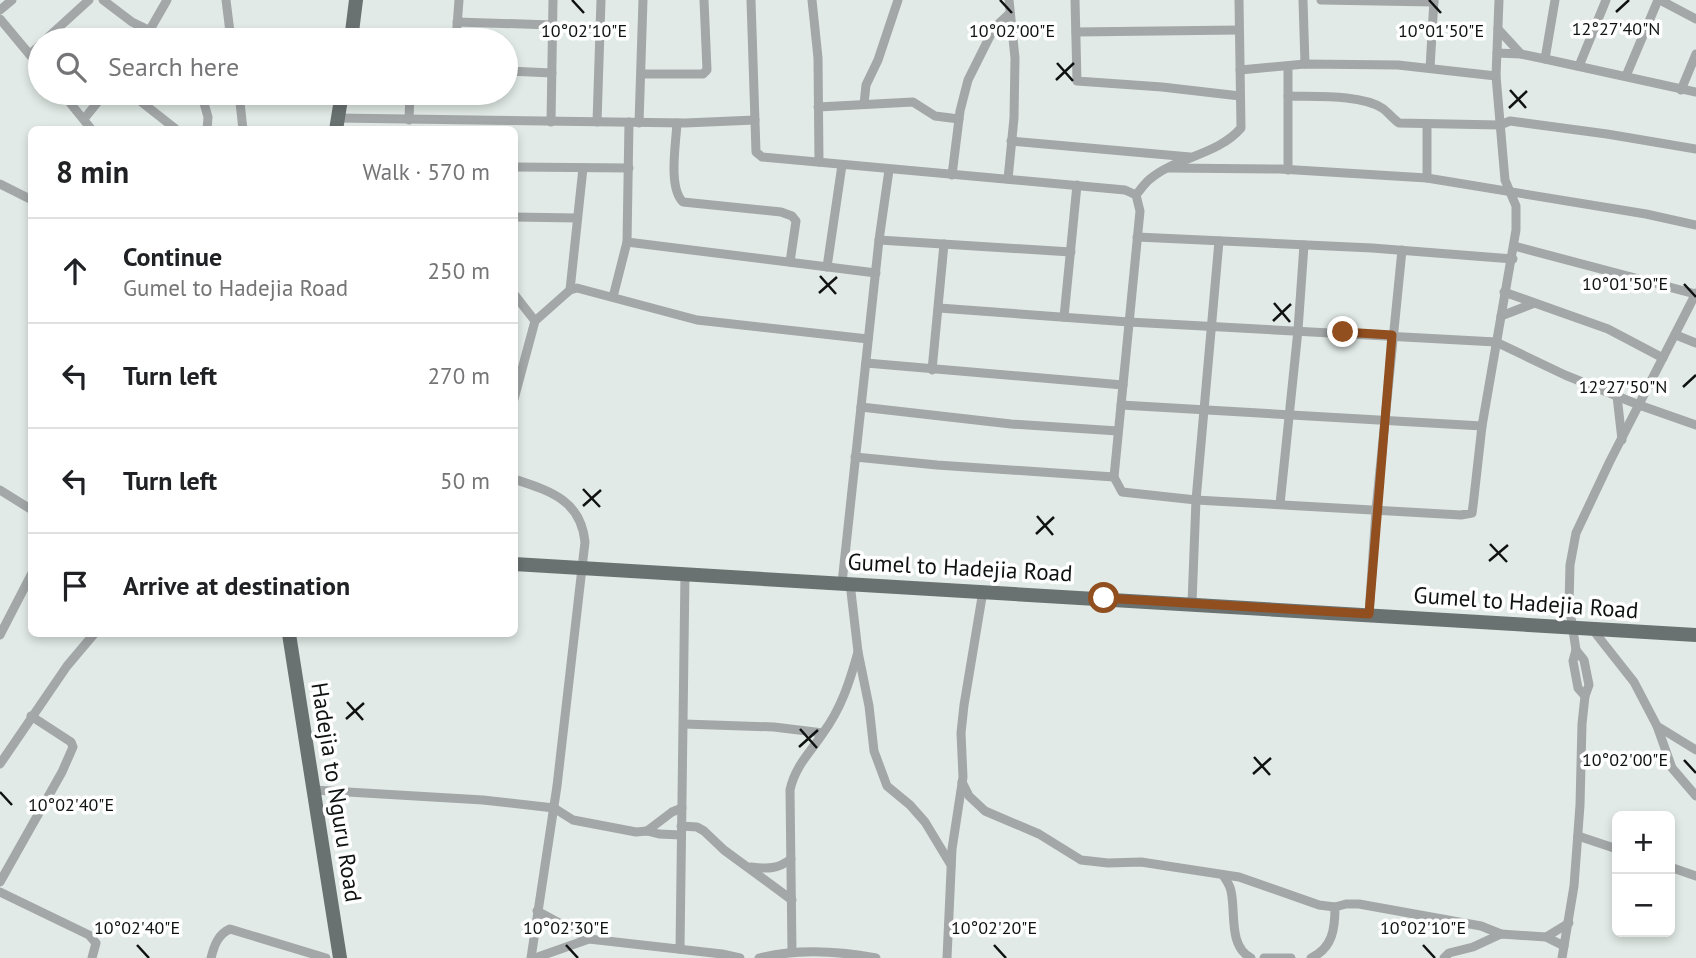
<!DOCTYPE html>
<meta charset="utf-8">
<style>
body{margin:0;font-family:"PT Sans",sans-serif;background:#f2f2f2;color:#202124}
.controls{position:absolute;right:21px;bottom:21px;display:grid;overflow:hidden;border-radius:10px;box-shadow:0 4px 10px #0003}
.controls button{width:63px;height:63px;display:grid;place-items:center;padding:0;border:0;border-bottom:2px solid #e0e0e0;background:#fff;color:#202124;font:35px sans-serif}
.stop{position:absolute;width:21px;height:21px;margin:-16px;border:5px solid #914e1f;border-radius:50%;background:#fff}
.stop.end{background:#914e1f;border-color:#fff;box-shadow:0 2px 7px #0008}
.list{margin:0;padding:0;list-style:none}
h2{display:flex;justify-content:space-between;align-items:center;height:91px;margin:0;padding:0 28px;font-size:30px}
h2 small{font-size:23px;font-weight:400;color:#757577}
.list li{display:grid;grid-template-columns:46px 1fr auto;gap:21px;align-items:center;box-sizing:border-box;height:105px;padding:0 28px;border-top:2px solid #e0e0e0}
.list b{display:block;font-size:26px;white-space:nowrap}
.list p{margin:0;font-size:23px;white-space:nowrap;color:#757577}
.list em{font-size:23px;font-style:normal;color:#757577}
.icon{flex:none;width:38px;height:38px;fill:none;stroke:currentColor;stroke-width:2;stroke-linecap:round;stroke-linejoin:round}
.map{position:relative;flex:none;width:1696px;height:958px;overflow:hidden}
.search{position:absolute;background:#fff;box-shadow:0 4px 10px #0003;left:28px;top:28px;width:490px;height:77px;display:flex;align-items:center;gap:18px;box-sizing:border-box;padding:0 24px;border-radius:38px;color:#757577;font-size:26px}
.panel{position:absolute;background:#fff;box-shadow:0 4px 10px #0003;left:28px;top:126px;width:490px;height:511px;border-radius:10px}
.map>svg:first-child{display:block}
</style>
<div class="map">
<svg width="1696" height="958" viewBox="0 0 1696 958">
<rect width="100%" height="100%" fill="#e1eae6"/>
<g fill="none" stroke-linecap="round" stroke-linejoin="round">
<g stroke="#a3a7a7" stroke-width="9">
<polyline points="103,0 132,22 169,40"/>
<polyline points="226,0 231,40"/>
<polyline points="751,0 756,152 762,157 1125,190 1136,195 1140,211 1114,477 1122,492 1196,500 1461,515 1472,513 1473,506 1482,426 1516,230 1516,206 1505,180 1496,76 1499,0"/>
<polyline points="812,0 818,58 819,162"/>
<polyline points="1075,0 1077,81 1162,87 1240,96"/>
<polyline points="1303,0 1305,64"/>
<polyline points="1321,0 1434,2"/>
<polyline points="1660,0 1696,19"/>
<polyline points="0,10 12,0"/>
<polyline points="0,19 40,67"/>
<polyline points="457,22 552,25"/>
<polyline points="1498,29 1521,54"/>
<polyline points="1076,32 1239,30"/>
<polyline points="45,40 89,0"/>
<polyline points="144,40 167,0"/>
<polyline points="456,40 459,0"/>
<polyline points="1497,53 1521,54 1545,59 1696,92"/>
<polyline points="30,54 40,45"/>
<polyline points="1545,59 1555,0"/>
<polyline points="1579,66 1606,0"/>
<polyline points="1430,68 1434,0"/>
<polyline points="1240,70 1305,64 1398,65 1496,76"/>
<polyline points="506,71 552,73"/>
<polyline points="642,74 703,74 707,70 704,0"/>
<polyline points="1626,76 1658,0"/>
<polyline points="1681,90 1696,54"/>
<polyline points="62,93 92,130"/>
<polyline points="130,93 177,130"/>
<polyline points="201,93 208,117 207,130"/>
<polyline points="239,93 243,130"/>
<path d="M1288,96C1314,97 1360,94 1382,108C1388,112 1393,119 1399,123L1500,125L1510,121L1607,134L1696,149"/>
<polyline points="864,104 866,85 878,60 898,0"/>
<polyline points="818,107 913,102 935,116 959,119"/>
<polyline points="338,118 685,123 755,120"/>
<polyline points="84,119 105,93"/>
<polyline points="409,120 410,93"/>
<polyline points="551,122 553,0"/>
<polyline points="597,122 601,0"/>
<polyline points="639,123 643,0"/>
<path d="M677,123C676,143 668,188 683,202L781,212L792,216L796,221L790,262"/>
<polyline points="1427,124 1427,178"/>
<polyline points="1011,141 1190,157"/>
<polyline points="514,167 629,168"/>
<polyline points="1169,168 1280,169 1427,178 1646,214 1696,225"/>
<polyline points="1288,170 1288,66"/>
<polyline points="952,175 960,111 968,80 994,28 1010,13"/>
<polyline points="1008,179 1014,118 1015,58 1009,0"/>
<polyline points="0,184 32,200"/>
<path d="M1136,195C1140,190 1145,183 1150,179C1176,157 1218,155 1241,128L1239,0"/>
<polyline points="514,217 577,218"/>
<polyline points="1137,237 1372,248 1513,259"/>
<polyline points="879,240 1071,252"/>
<polyline points="627,242 876,273"/>
<polyline points="1514,246 1695,294"/>
<polyline points="827,267 842,165"/>
<polyline points="570,290 583,168"/>
<polyline points="1504,292 1608,329 1663,358"/>
<polyline points="514,294 535,321"/>
<polyline points="613,297 627,242 629,122"/>
<polyline points="939,308 1129,322 1496,342 1565,375 1639,405 1696,425"/>
<polyline points="1501,316 1532,304"/>
<polyline points="1064,317 1077,185"/>
<polyline points="1676,335 1696,343"/>
<polyline points="866,363 1123,385"/>
<polyline points="932,370 944,244"/>
<polyline points="1617,396 1622,440"/>
<polyline points="514,399 535,321 570,290 577,288 697,320 868,339"/>
<polyline points="1121,405 1482,426"/>
<polyline points="861,407 1011,424 1118,431"/>
<polyline points="855,457 937,465 1114,477"/>
<path d="M514,479C550,491 581,500 585,542L557,786L531,958"/>
<polyline points="0,490 32,510"/>
<polyline points="1280,504 1298,330 1304,245"/>
<polyline points="842,583 879,240 889,170"/>
<polyline points="850,583 858,652 869,706 874,751 887,786 910,805 925,822 951,865"/>
<polyline points="1192,603 1196,500 1219,241"/>
<polyline points="1369,614 1376,510 1402,250"/>
<polyline points="1593,630 1634,682 1657,726 1672,768 1696,796"/>
<polyline points="0,635 32,573"/>
<polyline points="1585,696 1578,688 1573,661 1576,650 1569,604 1570,565 1576,533 1610,461 1696,293"/>
<polyline points="684,724 774,727 823,733"/>
<polyline points="1657,726 1696,750"/>
<polyline points="0,764 67,666 94,634"/>
<polyline points="962,782 969,796 985,811 1039,834 1081,860 1108,863 1141,862 1239,877 1319,905 1335,907 1346,904 1359,904 1481,926 1501,934"/>
<polyline points="314,790 483,800 554,808 573,820 636,832 647,831 659,834 681,835"/>
<polyline points="681,826 697,827 704,831 724,850 792,900"/>
<polyline points="647,831 672,812 682,808"/>
<polyline points="1578,836 1617,849"/>
<path d="M751,867C768,869 778,869 791,859"/>
<polyline points="1670,867 1696,876"/>
<path d="M1223,875C1226,880 1230,885 1231,891C1236,912 1228,946 1251,958"/>
<polyline points="0,882 62,772 73,747 71,742 31,716"/>
<polyline points="0,892 89,935 96,943 92,958"/>
<polyline points="537,911 589,939 722,954 740,958"/>
<polyline points="1546,937 1569,923"/>
<polyline points="680,949 685,573"/>
<path d="M792,952L790,790C795,766 810,753 823,733C841,709 850,681 858,652"/>
<path d="M211,958C214,946 218,934 230,929L326,958"/>
<polyline points="535,958 589,939"/>
<path d="M759,958C796,949 838,951 876,958"/>
<polyline points="947,958 952,849 963,777 961,733 964,705 983,591"/>
<polyline points="1264,958 1291,958"/>
<path d="M1311,958C1333,948 1335,928 1335,907"/>
<polyline points="1444,958 1449,953 1473,947 1501,934 1546,937 1564,946"/>
<polyline points="1562,958 1574,886 1580,805 1582,724 1585,696 1589,685 1584,660 1576,650"/>
</g>
<g stroke="#6a7271" stroke-width="14">
<polyline points="351,40 356,0"/>
<polyline points="336,130 342,93"/>
<polyline points="514,564 1696,635"/>
<polyline points="289,634 340,958"/>
</g>
</g>
<g fill="none" stroke-linecap="round" stroke-linejoin="round">
<polyline stroke="#914e1f" stroke-width="9" points="1104,598 1369,614 1392,335 1343,332"/>
</g>
<path fill="none" stroke="#0f1211" stroke-width="2.5" d="M572,0L584,13M1000,0L1012,13M1429,0L1441,13M1616,12L1629,0M1057,63L1073,81M1056,80L1074,63M1510,90L1526,108M1509,108L1527,91M820,276L836,294M1684,284L1696,297M819,293L837,277M1274,303L1290,322M1273,321L1291,304M1683,387L1696,375M583,489L600,507M583,506L601,490M1037,516L1053,535M1036,534L1054,517M1490,544L1507,562M1489,561L1508,545M347,702L363,720M346,719L364,703M800,729L817,748M799,747L818,730M1254,757L1270,775M1684,760L1696,773M1253,774L1271,758M0,792L12,805M137,945L149,958M566,945L578,958M994,945L1006,958M1423,945L1435,958"/>
<g text-anchor="middle" dominant-baseline="central" stroke-width="7" stroke-linejoin="round" paint-order="stroke">
<g font-size="23" fill="#0f1211" stroke="#fff">
<text transform="translate(960 567) rotate(3)">Gumel to Hadejia Road</text>
<text transform="translate(1526 602) rotate(4)">Gumel to Hadejia Road</text>
<text transform="translate(337 792) rotate(81)">Hadejia to Nguru Road</text>
</g>
</g>
<g font-size="18" text-anchor="middle" fill="#0f1211" stroke="#fff" stroke-width="7" stroke-linejoin="round" paint-order="stroke">
<text x="1616" y="35">12°27'40"N</text>
<text x="584" y="37">10°02'10"E</text>
<text x="1012" y="37">10°02'00"E</text>
<text x="1441" y="37">10°01'50"E</text>
<text x="1625" y="290">10°01'50"E</text>
<text x="1623" y="393">12°27'50"N</text>
<text x="1625" y="766">10°02'00"E</text>
<text x="71" y="811">10°02'40"E</text>
<text x="137" y="934">10°02'40"E</text>
<text x="566" y="934">10°02'30"E</text>
<text x="994" y="934">10°02'20"E</text>
<text x="1423" y="934">10°02'10"E</text>
</g>
</svg>
<div class="controls">
<button>+</button>
<button>−</button>
</div>
<div class="stop" style="left:1104px;top:598px"></div>
<div class="stop end" style="left:1343px;top:332px"></div>
<div class="search"><svg class="icon" aria-label="search" viewBox="0 0 24 24"><circle cx="10" cy="10" r="6"/><path d="M15 15l6 6"/></svg>Search here</div>
<section class="panel">
<h2>8 min<small>Walk · 570 m</small></h2>
<ul class="list">
<li><svg class="icon" aria-label="ahead" viewBox="0 0 24 24"><path d="M12 20V5M6 11l6-6 6 6"/></svg><div><b>Continue</b><p>Gumel to Hadejia Road</p></div><em>250 m</em></li>
<li><svg class="icon" aria-label="left" viewBox="0 0 24 24"><path d="M17 20v-9H6M10 6l-5 5 5 5"/></svg><div><b>Turn left</b></div><em>270 m</em></li>
<li><svg class="icon" aria-label="left" viewBox="0 0 24 24"><path d="M17 20v-9H6M10 6l-5 5 5 5"/></svg><div><b>Turn left</b></div><em>50 m</em></li>
<li><svg class="icon" aria-label="arrive" viewBox="0 0 24 24"><path d="M6 21V4h12l-3 4 3 4H6"/></svg><div><b>Arrive at destination</b></div></li>
</ul>
</section>
</div>
